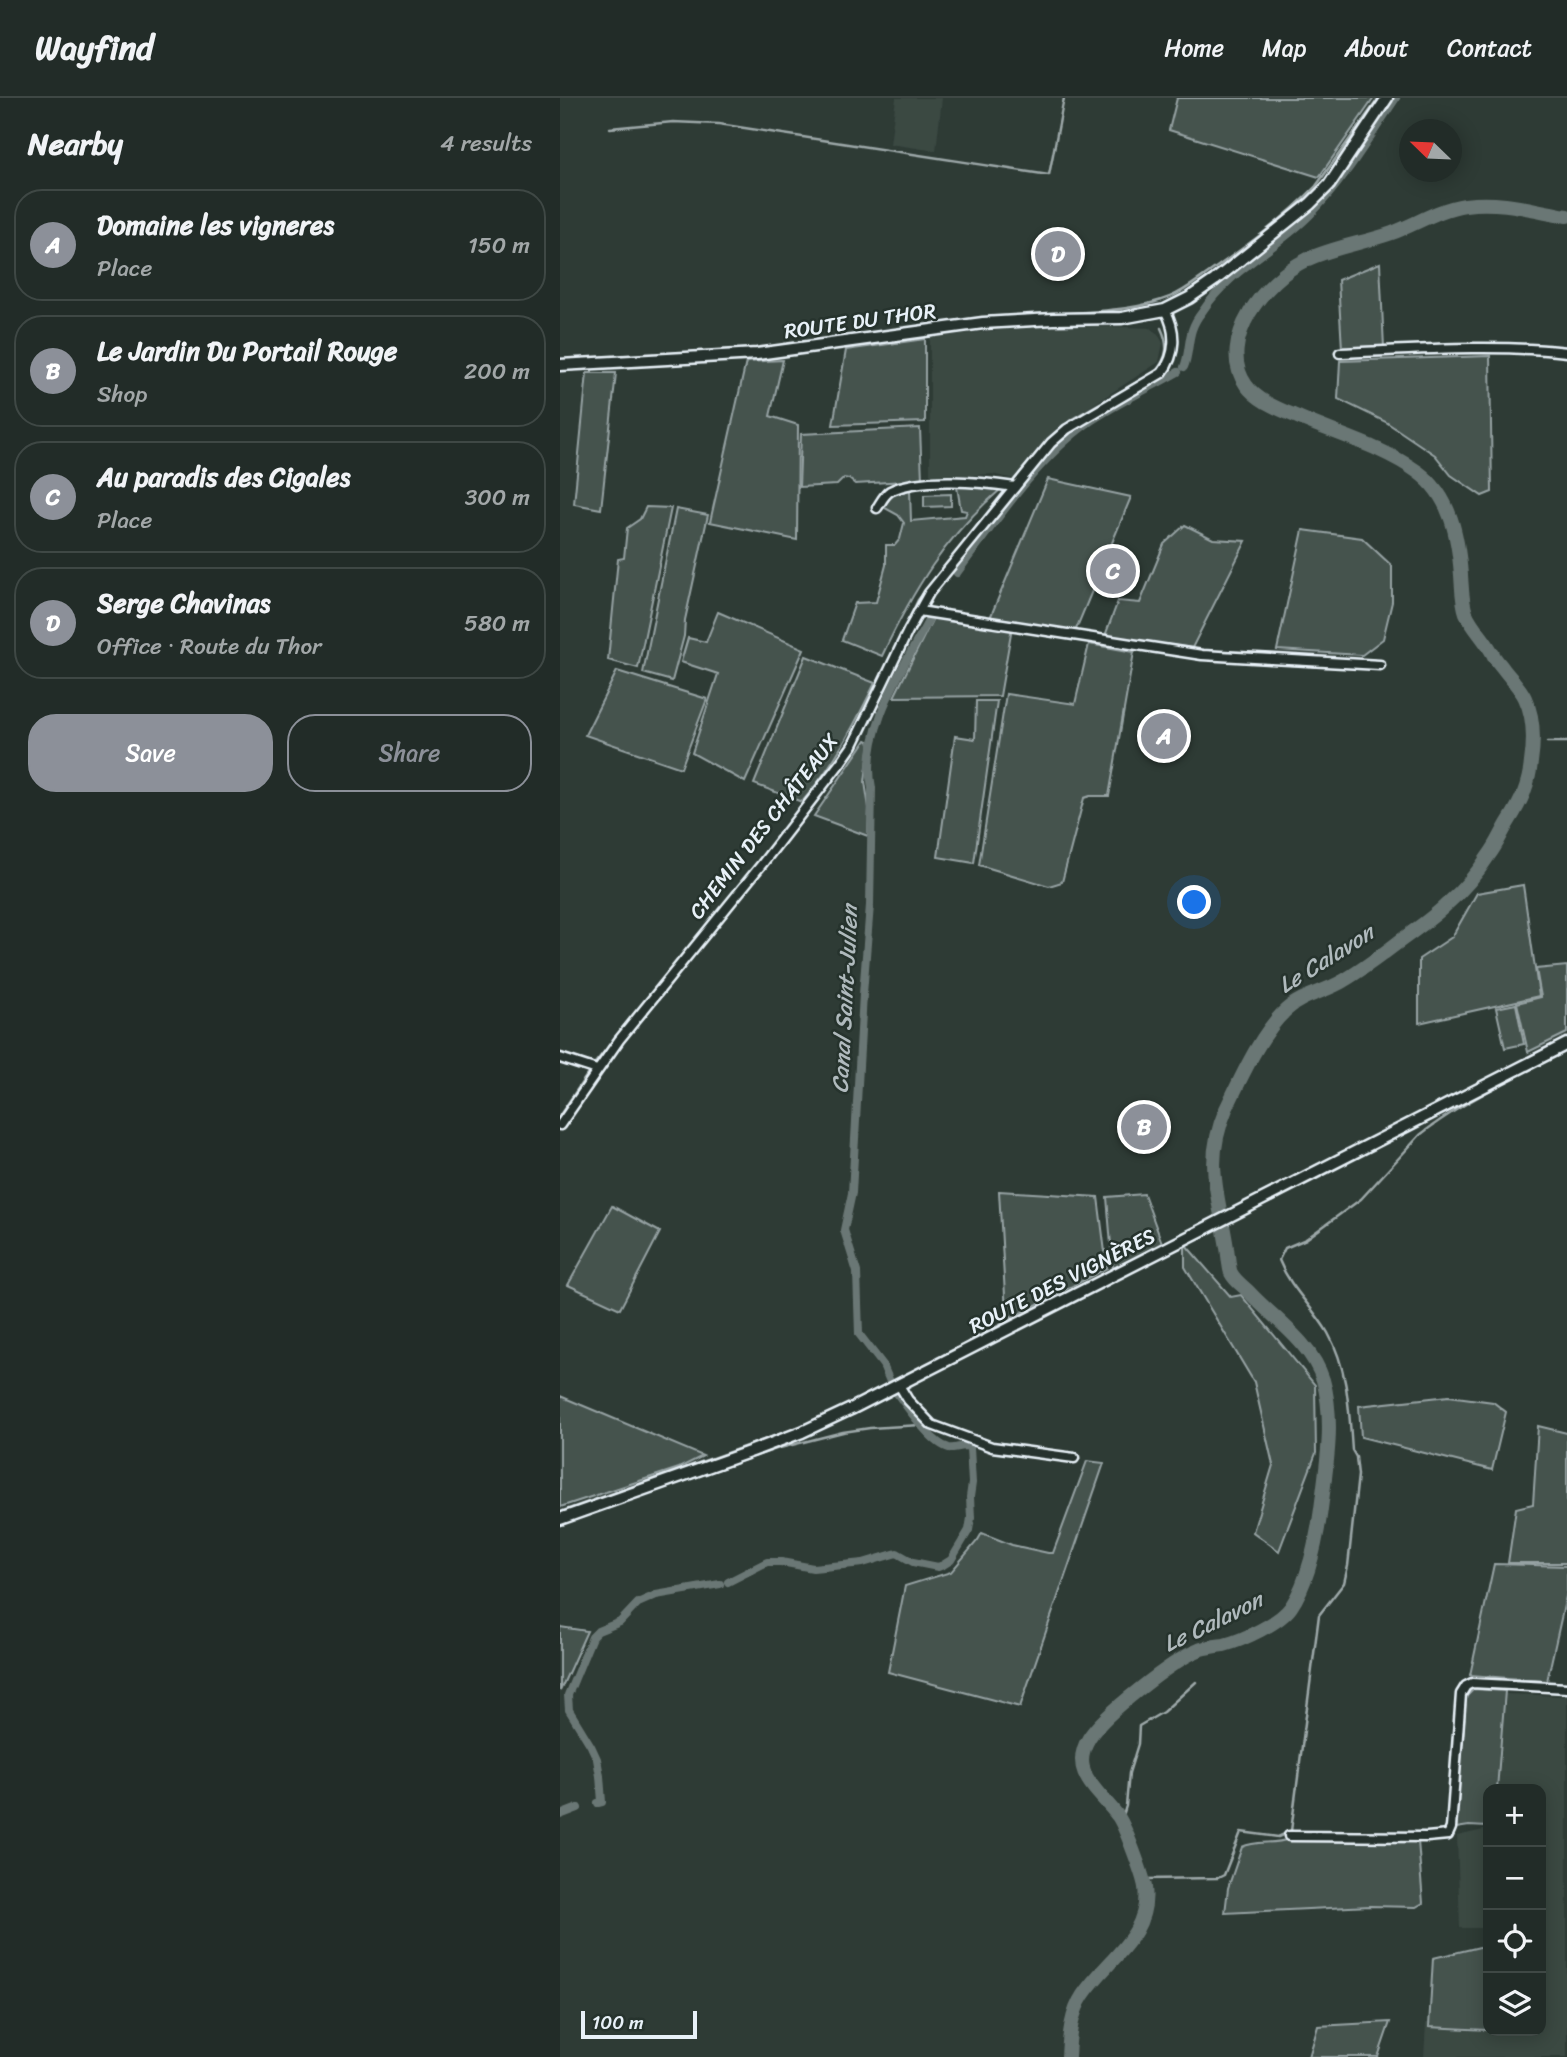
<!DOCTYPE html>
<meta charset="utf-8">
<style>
body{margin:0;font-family:Sriracha,sans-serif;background:#2a3430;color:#f1f3f6}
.controls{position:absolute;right:21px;bottom:21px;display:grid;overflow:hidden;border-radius:14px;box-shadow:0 4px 18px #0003}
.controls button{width:63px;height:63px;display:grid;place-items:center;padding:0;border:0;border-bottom:2px solid #3f4845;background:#222c28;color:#f1f3f6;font:35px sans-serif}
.compass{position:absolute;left:839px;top:21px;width:63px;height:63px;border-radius:50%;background:#222c28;box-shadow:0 4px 18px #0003;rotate:293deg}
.scale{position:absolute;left:21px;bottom:18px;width:116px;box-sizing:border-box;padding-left:7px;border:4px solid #e8f1f8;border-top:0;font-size:19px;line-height:24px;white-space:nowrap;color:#e8f1f8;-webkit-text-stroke:5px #26332d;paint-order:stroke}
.you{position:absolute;left:635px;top:805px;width:24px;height:24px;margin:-18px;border:5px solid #fff;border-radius:50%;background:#1a73e8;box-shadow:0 0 0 10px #1a73e833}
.badge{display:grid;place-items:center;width:46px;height:46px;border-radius:50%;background:#8c9099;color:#fff;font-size:23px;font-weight:700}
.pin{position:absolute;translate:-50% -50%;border:4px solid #fff;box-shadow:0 2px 7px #0006}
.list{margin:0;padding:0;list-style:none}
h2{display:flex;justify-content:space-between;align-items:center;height:91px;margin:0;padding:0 28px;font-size:30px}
h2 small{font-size:23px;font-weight:400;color:#a2a7a8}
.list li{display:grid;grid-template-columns:46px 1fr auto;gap:21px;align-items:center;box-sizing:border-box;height:112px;margin:0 14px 14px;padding:0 14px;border:2px solid #3f4845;border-radius:28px}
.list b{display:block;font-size:26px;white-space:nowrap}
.list p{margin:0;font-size:23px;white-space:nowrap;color:#a2a7a8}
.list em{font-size:23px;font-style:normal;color:#a2a7a8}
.actions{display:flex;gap:14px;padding:21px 28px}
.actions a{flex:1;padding:16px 0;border:2px solid #8c9099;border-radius:28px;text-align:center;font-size:24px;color:#8c9099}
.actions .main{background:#8c9099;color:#fff}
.icon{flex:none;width:38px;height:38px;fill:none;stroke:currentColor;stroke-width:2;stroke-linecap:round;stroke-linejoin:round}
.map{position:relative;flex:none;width:1007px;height:1959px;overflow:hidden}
header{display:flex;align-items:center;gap:42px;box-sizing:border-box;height:98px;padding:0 35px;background:#222c28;border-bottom:2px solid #3f4845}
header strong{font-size:33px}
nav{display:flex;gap:38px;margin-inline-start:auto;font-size:24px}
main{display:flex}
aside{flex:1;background:#222c28}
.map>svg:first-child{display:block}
</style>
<header>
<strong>Wayfind</strong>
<nav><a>Home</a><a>Map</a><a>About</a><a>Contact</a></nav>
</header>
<main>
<aside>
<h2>Nearby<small>4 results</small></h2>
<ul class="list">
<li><span class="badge">A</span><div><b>Domaine les vigneres</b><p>Place</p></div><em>150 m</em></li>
<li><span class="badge">B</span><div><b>Le Jardin Du Portail Rouge</b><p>Shop</p></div><em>200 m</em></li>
<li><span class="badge">C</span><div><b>Au paradis des Cigales</b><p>Place</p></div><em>300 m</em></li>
<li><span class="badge">D</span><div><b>Serge Chavinas</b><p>Office · Route du Thor</p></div><em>580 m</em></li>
</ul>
<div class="actions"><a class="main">Save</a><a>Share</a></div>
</aside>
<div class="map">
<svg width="1007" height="1959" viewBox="0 0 1007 1959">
<rect width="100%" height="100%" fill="#2e3b35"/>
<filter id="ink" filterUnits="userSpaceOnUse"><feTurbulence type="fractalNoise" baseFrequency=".0143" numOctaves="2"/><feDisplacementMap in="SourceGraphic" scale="14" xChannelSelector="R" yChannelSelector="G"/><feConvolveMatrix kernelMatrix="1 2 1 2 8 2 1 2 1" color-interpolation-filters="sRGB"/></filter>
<g filter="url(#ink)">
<g fill="#3b4843">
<polygon points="336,0 382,0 376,53 330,46"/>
<polygon points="512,227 590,230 598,236 603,245 599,264 497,330 454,381 432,376 370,380 370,239 458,230"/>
<polygon points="945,1596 1007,1598 1007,1959 864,1959 866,1925 928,1930 928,1933 981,1933 981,1691 936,1691"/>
<polygon points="928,1731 928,1830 900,1830 897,1738"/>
</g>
<g fill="#45524e" stroke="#96a2a3" stroke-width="2">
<polygon points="617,0 814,0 759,79 609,32"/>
<polygon points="820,165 824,250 782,251 778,182"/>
<polygon points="365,241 365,324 273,327 286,252"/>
<polygon points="930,258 932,394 922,398 891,377 875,357 826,324 778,301 780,263"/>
<polygon points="223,262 210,318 238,327 237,442 150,424 186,264"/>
<polygon points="27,275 56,275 41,411 14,406"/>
<polygon points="360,330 362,382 295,386 289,381 284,380 277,387 239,389 241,336"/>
<polygon points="488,381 571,399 515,534 430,520"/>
<path d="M421,387L441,391C385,439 353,492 322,558L282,542L295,505L316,504L326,467V447H335L340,441L344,425L338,417L325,410C327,396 338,393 350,391L351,423L405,418L407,413L401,412L397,389Z"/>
<polygon points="391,396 391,408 364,409 364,397"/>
<polygon points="86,409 111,410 78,570 48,562 58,461 64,460 67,430 80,421"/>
<polygon points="116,411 148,417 125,522 124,538 112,583 83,575"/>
<polygon points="625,427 653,441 686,443 632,550 545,538 558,503 580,505 604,446"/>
<polygon points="743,432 802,440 832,468 832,504 823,541 802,557 717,552"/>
<polygon points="158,514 244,551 185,684 132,655 158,576 121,564 128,540 146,544"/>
<polygon points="374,518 452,529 440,598 334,599"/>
<polygon points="529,546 574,554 549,698 530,698 524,700 502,784 489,788 419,767 446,596 515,606"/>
<path d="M246,558L315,585C294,628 274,667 242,704L194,686Z"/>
<polygon points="57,573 147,601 121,670 25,637"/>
<polygon points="416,603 437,603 414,765 378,759 395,638 415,641"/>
<polygon points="306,642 310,644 305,684 309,710 308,738 254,718"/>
<polygon points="963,787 979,898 859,925 859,861 892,839 917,795"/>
<polygon points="1007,868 1007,935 968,954 957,905 981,899 976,871"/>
<polygon points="956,906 964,946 945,950 936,910"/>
<polygon points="439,1093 538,1099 547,1170 453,1219 446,1215"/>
<polygon points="584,1096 602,1145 553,1171 547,1099"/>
<polygon points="52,1108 100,1134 60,1211 8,1187"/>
<polygon points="625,1146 671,1199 681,1197 755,1287 756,1355 719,1453 693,1434 713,1367 694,1284 625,1169"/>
<polygon points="0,1298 143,1358 119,1370 0,1409"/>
<polygon points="889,1298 933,1304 946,1314 932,1372 801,1339 799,1308"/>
<polygon points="978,1328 1007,1335 1007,1465 948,1465 956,1410 973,1406"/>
<polygon points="527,1363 544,1365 460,1609 328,1574 345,1488 391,1474 418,1442 422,1435 452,1447 488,1455 493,1455"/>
<polygon points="934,1466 1007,1468 1007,1494 987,1583 910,1577"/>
<polygon points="0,1529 27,1533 0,1593"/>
<polygon points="914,1591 945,1593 937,1691 928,1691 928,1727 927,1729 909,1728 896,1730 906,1599"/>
<path d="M729,1741L858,1743L863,1805L856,1809L810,1808L665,1815L668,1790L682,1749C697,1742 714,1747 729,1741Z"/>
<polygon points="928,1847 927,1932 869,1929 873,1860"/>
<polygon points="830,1924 818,1959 749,1959 758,1928"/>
</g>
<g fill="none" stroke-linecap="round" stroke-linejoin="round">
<g stroke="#9da8a9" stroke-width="2.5">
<polyline points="50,30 113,24 159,26 489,77 504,0"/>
<path d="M498,216C535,213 575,213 610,199C625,193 638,182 651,173C688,147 725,120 756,88L819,0"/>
<polyline points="175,253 213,249"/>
<polyline points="87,257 168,253"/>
<polyline points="35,260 49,260"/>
<polyline points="987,644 1007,644"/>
<path d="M257,689L283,655L301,622L358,502L443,395L484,346L512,321L596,273C608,259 609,247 601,230"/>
<polyline points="194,769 216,741"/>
<polyline points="141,834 190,774"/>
<polyline points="35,965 111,872"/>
<polyline points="0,1017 29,974"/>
<polyline points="0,1414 240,1329 331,1286 432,1231 544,1177"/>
<polyline points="0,1426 216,1351 283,1334 310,1330 361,1327"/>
<polyline points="562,1721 566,1708 569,1675 578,1646 579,1628 603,1614 636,1584"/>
<path d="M584,1781L658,1780L664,1777L681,1734L718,1739L731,1733L759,1517L784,1485L788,1468L798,1377L796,1359L792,1352C789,1311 788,1271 768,1235C753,1209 730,1190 719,1162L725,1150L746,1141L801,1101L860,1037C898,1007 943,986 985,962"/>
</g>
<g stroke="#6b7775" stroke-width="8">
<path d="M624,269C629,257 628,244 632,232C634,226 638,219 642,214C670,171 716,152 750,117C784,83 809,40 836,0"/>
<path d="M397,475C434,426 477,361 528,325C556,306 588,291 618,274"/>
<path d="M331,1286L323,1267L299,1236L297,1174L284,1132L292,1095L303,896L310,807L312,690C300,633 345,567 370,519"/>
<path d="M168,1484L207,1464H221L253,1470L303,1465L337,1455L353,1464L378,1469L383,1467L391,1462L409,1432L411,1420L410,1399L412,1385L410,1350L406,1348C400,1348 395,1351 389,1350C371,1346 347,1308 335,1293"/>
<polyline points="38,1705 42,1704 40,1678 37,1661 31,1648 9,1612 8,1597 32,1539 38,1533 60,1524 78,1505 96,1497 160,1486"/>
<polyline points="0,1717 18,1710"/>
</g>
<path stroke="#6b7775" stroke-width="14" d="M508,1959C509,1938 511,1915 523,1897C547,1861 591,1838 585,1789C583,1777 564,1725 557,1717C539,1693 508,1674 529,1640C543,1617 613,1562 639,1552C642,1550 661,1547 664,1547C683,1542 720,1525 731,1509C748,1484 757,1441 761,1411C766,1370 775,1323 763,1282C751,1244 715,1222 689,1194C683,1188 675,1183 671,1175C669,1171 668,1155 667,1150C659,1097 643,1065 666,1011C681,980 700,936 726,912C742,897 765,894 783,883C802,872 819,859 836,846C853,833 872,821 887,806C902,793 918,774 929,757C937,747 942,734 949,723C961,704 969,687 971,664C974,644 974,619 965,600C960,589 949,579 942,569C929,553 939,565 928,548C921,537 911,527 906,515C902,504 902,490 901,477C898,439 891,398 858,374C823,349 779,337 740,320C722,312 698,304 686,287C655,243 706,181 746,162C773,149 804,145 832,135C856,126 879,111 905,107C940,102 973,112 1007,118"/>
<defs>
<g id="minor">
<path d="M780,255C855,252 931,246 1007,254"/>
<path d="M317,410C321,404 324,397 330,393C360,378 422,384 455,389"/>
<polyline points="359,513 642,557 820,567"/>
<polyline points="0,960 37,972"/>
<path d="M0,1027L59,942L202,766L281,664L293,647L348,533L369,495L491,345L507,331L602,275C616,257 617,233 605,212"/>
<polyline points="339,1287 348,1302 372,1327 432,1349 514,1360"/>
<polyline points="729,1738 867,1739 888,1737 891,1730 901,1596 906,1588 912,1585 1007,1590"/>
</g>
<g id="tertiary">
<polyline points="0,267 197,256 423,225 493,221 562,220 605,212 629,200 655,182 750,106 769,87 827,0"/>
<polyline points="0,1421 192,1353 242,1334 291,1311 1007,946"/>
</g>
</defs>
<use href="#minor" stroke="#e8f1f8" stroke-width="13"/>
<use href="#tertiary" stroke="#e8f1f8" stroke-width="15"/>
<use href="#minor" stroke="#26332d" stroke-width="8"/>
<use href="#tertiary" stroke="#26332d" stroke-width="10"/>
</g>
</g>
<g text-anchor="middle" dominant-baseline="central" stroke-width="5" stroke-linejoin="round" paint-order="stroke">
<g font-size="21" fill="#e8f1f8" stroke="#26332d">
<text transform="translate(300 223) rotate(-8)">ROUTE DU THOR</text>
<text transform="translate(204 728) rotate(-52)">CHEMIN DES CHÂTEAUX</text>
<text transform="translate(502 1183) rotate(-27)">ROUTE DES VIGNÈRES</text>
</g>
<g font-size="23" font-style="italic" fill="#b0babd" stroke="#26332d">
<text transform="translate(766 861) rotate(-32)">Le Calavon</text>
<text transform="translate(285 901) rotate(-87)">Canal Saint-Julien</text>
<text transform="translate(653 1524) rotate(-26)">Le Calavon</text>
</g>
</g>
</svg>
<div class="controls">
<button>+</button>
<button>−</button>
<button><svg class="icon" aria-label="locate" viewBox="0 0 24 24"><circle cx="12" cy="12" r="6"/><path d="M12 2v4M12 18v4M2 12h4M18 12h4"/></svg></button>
<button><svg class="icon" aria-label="layers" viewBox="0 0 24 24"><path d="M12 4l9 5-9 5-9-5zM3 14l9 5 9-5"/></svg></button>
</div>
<svg class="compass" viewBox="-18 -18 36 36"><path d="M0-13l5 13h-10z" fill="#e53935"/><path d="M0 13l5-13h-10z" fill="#a2a7a8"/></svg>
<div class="scale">100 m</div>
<div class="you"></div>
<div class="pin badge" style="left:604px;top:638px">A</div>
<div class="pin badge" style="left:584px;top:1029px">B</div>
<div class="pin badge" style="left:553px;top:473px">C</div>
<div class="pin badge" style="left:498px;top:156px">D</div>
</div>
</main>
